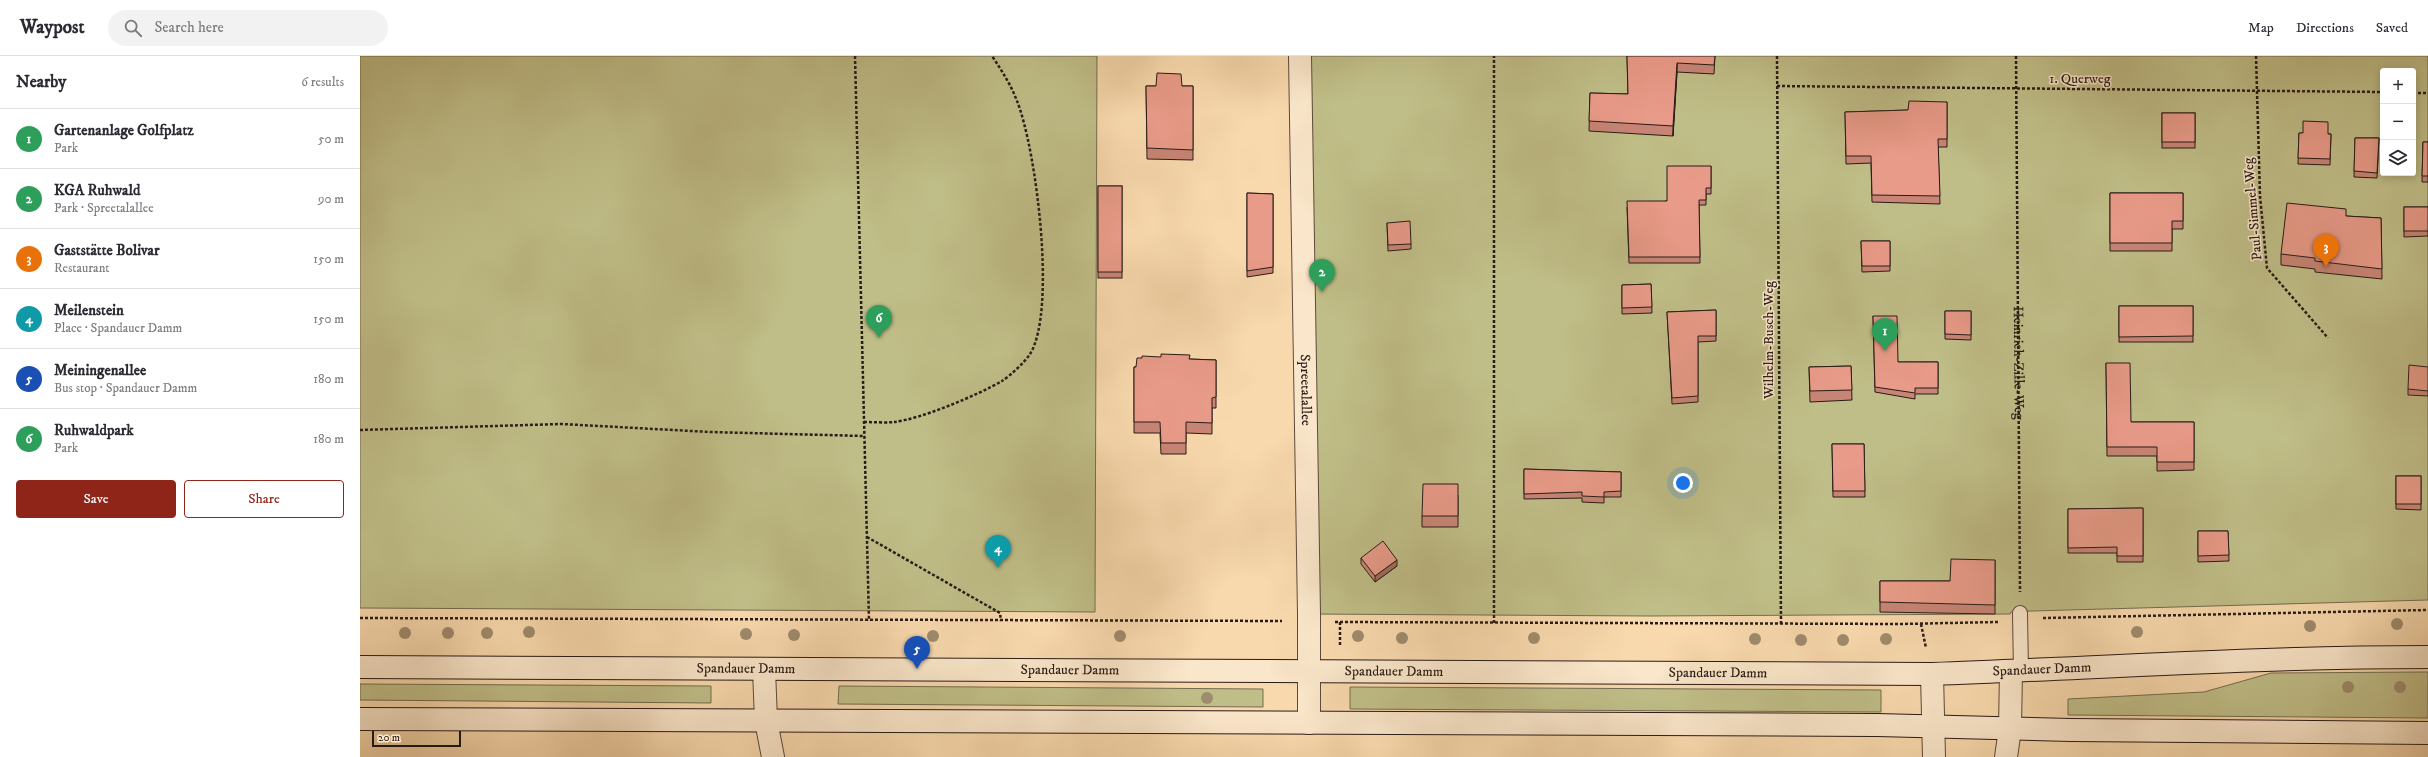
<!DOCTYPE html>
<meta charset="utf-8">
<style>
body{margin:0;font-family:"IM FELL DW Pica",serif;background:#f2f2f3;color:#2b2b33}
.controls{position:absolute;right:12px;top:12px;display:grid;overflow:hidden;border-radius:4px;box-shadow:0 2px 10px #0003}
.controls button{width:36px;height:36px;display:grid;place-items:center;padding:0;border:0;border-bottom:1px solid #e1e1e2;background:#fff;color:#2b2b33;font:20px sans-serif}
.scale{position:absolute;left:12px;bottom:10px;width:89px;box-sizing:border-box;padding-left:4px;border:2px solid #281b16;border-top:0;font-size:11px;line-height:14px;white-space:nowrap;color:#281b16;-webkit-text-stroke:3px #fae6ca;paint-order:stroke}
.you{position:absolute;left:1323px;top:427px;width:14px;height:14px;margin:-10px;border:3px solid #fff;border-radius:50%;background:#1a73e8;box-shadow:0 0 0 6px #1a73e833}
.badge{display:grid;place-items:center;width:26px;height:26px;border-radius:50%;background:#8f2418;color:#fff;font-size:13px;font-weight:700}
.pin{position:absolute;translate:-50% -33px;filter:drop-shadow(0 1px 2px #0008)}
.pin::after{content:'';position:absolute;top:21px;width:14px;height:12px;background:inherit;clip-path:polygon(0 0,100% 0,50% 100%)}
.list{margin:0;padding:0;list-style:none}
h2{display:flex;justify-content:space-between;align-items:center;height:52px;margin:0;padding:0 16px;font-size:17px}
h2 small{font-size:13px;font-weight:400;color:#7c7c81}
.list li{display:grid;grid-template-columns:26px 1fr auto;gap:12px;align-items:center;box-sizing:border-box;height:60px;padding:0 16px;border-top:1px solid #e1e1e2}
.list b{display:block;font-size:15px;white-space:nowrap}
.list p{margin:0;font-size:13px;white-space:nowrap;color:#7c7c81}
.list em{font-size:13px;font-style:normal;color:#7c7c81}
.actions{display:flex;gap:8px;padding:12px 16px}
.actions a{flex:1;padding:9px 0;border:1px solid #8f2418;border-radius:4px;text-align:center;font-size:14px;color:#8f2418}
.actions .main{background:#8f2418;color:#fff}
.icon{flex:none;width:22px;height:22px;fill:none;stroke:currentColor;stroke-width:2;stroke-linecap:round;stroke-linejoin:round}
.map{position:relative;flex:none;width:2068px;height:701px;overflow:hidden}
header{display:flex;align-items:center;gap:24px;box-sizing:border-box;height:56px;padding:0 20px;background:#fff;border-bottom:1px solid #e1e1e2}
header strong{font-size:19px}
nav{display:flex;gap:22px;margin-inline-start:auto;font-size:14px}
.search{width:280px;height:36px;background:#f2f2f3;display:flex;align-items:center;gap:10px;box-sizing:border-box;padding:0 14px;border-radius:22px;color:#7c7c81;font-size:15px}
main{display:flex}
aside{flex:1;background:#fff}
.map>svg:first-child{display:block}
</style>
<header>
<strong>Waypost</strong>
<div class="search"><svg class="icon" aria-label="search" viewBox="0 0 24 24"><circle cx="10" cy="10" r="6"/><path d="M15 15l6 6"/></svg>Search here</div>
<nav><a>Map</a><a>Directions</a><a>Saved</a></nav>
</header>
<main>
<aside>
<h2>Nearby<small>6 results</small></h2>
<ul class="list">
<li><span class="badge" style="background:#2e9e5b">1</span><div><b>Gartenanlage Golfplatz</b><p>Park</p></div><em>50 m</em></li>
<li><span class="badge" style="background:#2e9e5b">2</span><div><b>KGA Ruhwald</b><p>Park · Spreetalallee</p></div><em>90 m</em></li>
<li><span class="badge" style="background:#e8710a">3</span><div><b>Gaststätte Bolivar</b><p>Restaurant</p></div><em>150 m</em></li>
<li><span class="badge" style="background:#0f9aa8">4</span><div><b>Meilenstein</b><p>Place · Spandauer Damm</p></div><em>150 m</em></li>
<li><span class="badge" style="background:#1a4fb4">5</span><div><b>Meiningenallee</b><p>Bus stop · Spandauer Damm</p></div><em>180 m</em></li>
<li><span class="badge" style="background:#2e9e5b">6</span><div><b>Ruhwaldpark</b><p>Park</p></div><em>180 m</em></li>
</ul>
<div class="actions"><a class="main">Save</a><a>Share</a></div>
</aside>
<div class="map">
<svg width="2068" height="701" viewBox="0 0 2068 701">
<rect width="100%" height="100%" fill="#f8d9ad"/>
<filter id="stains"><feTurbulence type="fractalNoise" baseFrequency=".005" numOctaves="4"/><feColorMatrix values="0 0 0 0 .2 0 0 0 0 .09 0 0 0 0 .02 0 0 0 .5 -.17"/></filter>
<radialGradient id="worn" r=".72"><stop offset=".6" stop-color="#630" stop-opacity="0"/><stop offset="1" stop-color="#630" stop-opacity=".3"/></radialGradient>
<g fill="#c0be88" stroke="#746c4f" fill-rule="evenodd">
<polygon points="0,0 737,0 735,556 0,552"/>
<path d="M940,0H2068V544L1672,555L1651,556L1650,558L1290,560L949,558ZM2023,15H2053V117H2023Z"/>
<polygon points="2068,616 2068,662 1708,659 1708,643 1844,636 1911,617"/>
<polygon points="0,628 351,630 351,647 0,644"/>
<polygon points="479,630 903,633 903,651 478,648"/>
<polygon points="990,631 1521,634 1521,656 990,653"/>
</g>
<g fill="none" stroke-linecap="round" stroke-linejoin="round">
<defs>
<polyline id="service" points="1660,557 1661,615"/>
<g id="minor">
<path id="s2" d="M940,0L949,558V667"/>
<polyline points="404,613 406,665 413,701"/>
</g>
<g id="tertiary">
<polyline points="1572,618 1574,701"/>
<polyline points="1646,701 1650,673 1651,615"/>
</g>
<g id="secondary">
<path id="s3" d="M0,611L1572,618C1737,612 1902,601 2068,601"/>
<polyline points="0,663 1517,669 1711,674 2068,677"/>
</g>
</defs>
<use href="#service" stroke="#5c4a3c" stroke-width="16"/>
<use href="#minor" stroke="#5c4a3c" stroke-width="24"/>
<use href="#tertiary" stroke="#5c4a3c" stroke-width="24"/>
<use href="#secondary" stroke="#281b16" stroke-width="24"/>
<g stroke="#281b16" stroke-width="2.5" stroke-dasharray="3 2" stroke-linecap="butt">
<polyline points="495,0 509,565"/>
<polyline points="1417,0 1421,568"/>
<path id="s1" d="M1656,0L1660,536"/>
<polyline points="1896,0 1900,140 1907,212 1968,282"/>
<polyline points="1417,30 2023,36"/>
<polyline points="2053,37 2068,37"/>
<path d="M504,366C514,366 525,367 534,366C561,363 618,339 642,325C650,320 665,306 670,298C697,255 676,92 657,45C651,29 642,15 632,0"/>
<polyline points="0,374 202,368 350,376 504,380"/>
<polyline points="507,481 640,557 641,565"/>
<polyline points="0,562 922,565"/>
<polyline points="1683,562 2068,554"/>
<polyline points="975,566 1540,568 1638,566"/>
<polyline points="980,566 980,589"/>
<polyline points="1134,567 1134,0"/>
<polyline points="1561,568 1566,592"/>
</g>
<use href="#service" stroke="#fae6ca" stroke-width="14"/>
<use href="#minor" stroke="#fae6ca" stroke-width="22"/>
<use href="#tertiary" stroke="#fae6ca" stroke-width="22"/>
<use href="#secondary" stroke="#fae6ca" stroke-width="22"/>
</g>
<g fill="#9f8b6d">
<circle cx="2037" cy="568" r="6"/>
<circle cx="1950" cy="570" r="6"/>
<circle cx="169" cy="576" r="6"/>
<circle cx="1777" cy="576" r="6"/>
<circle cx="45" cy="577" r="6"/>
<circle cx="88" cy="577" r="6"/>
<circle cx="127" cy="577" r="6"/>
<circle cx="386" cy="578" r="6"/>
<circle cx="434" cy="579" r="6"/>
<circle cx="573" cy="580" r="6"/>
<circle cx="760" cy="580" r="6"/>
<circle cx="998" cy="580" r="6"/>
<circle cx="1042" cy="582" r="6"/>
<circle cx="1174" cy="582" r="6"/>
<circle cx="1395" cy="583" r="6"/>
<circle cx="1526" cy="583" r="6"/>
<circle cx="1441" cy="584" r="6"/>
<circle cx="1483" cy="584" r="6"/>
<circle cx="1988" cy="631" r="6"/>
<circle cx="2040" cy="631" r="6"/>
<circle cx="847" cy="642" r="6"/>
</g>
<g fill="#c88576" stroke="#281b16">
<polygon points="1267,0 1355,0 1354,18 1317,16 1313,80 1229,75 1230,37 1268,38"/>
<polygon points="786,30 833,30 833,104 787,103"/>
<polygon points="1587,46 1587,91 1578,91 1580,148 1512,146 1511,107 1486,108 1485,56 1548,54"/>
<rect x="1802" y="57" width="33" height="35"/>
<polygon points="1939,77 1971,78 1970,109 1938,108"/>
<polygon points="1995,82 2019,82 2017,122 1994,121"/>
<polygon points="2063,86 2068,86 2068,126 2062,126"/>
<polygon points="1351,110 1351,138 1346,138 1346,149 1339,149 1340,207 1269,207 1267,151 1307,145"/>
<rect x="738" y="130" width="24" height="92"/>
<polygon points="887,137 913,138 913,217 887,221"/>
<polygon points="1750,137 1823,137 1823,173 1812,173 1812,195 1750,195"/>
<polygon points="2044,151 2068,151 2068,180 2044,181"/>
<polygon points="1986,160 2021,162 2022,223 1955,216 1955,213 1921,209 1921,198"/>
<polygon points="1027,167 1051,188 1051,193 1028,195"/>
<polygon points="1501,185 1530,185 1530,215 1502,216"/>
<polygon points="1291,228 1292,257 1262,258 1262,229"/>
<rect x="1759" y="250" width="74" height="36"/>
<polygon points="1356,254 1356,285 1338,286 1338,346 1312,348 1307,256"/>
<polygon points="1585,255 1611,255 1611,284 1585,283"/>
<polygon points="1513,260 1538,306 1578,306 1578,338 1555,338 1555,343 1515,336"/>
<polygon points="829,303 856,304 856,352 852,352 852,378 826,377 826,398 801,398 800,377 774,377 774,311"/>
<polygon points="1746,307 1771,366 1834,366 1834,414 1797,415 1797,400 1747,400"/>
<polygon points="1491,310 1492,344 1450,346 1449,311"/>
<polygon points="2068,311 2068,340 2048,339 2048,333"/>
<polygon points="1472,388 1504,388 1505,441 1473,441"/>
<polygon points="1164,413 1261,416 1261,441 1244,441 1244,447 1222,446 1222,442 1164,443"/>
<polygon points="2036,420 2061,420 2061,454 2036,453"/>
<polygon points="1098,439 1098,471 1062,471 1062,460"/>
<polygon points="1783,452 1783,506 1757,506 1757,497 1708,497 1708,453"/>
<polygon points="1838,475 1868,475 1869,505 1838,506"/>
<polygon points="1001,502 1037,510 1015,526 1001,508"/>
<polygon points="1635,504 1635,558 1520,556 1520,525 1590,525"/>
</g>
<g fill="#a36c60" stroke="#281b16">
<polygon points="1317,7 1317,16 1313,80 1313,70"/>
<polygon points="1037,504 1037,510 1015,526 1015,520"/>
</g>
<g fill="#e99b89" stroke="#281b16">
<polygon points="1267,0 1355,0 1354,9 1317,7 1313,70 1229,65 1230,37 1268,38"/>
<polygon points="797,17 821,18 822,30 833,30 833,94 787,92 786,30 796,30"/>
<polygon points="1549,45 1587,46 1587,83 1578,83 1580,140 1512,139 1511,100 1486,100 1485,56 1548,54"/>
<rect x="1802" y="57" width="33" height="29"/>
<polygon points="1943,65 1968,66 1968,78 1971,78 1970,103 1938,102 1939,77 1943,77"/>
<polygon points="1995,82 2019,82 2017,117 1994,115"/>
<polygon points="2063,86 2068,86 2068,120 2062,120"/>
<polygon points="1307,110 1351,110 1351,132 1346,132 1346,144 1339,144 1340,201 1269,201 1267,145 1307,145"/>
<rect x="738" y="130" width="24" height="86"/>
<polygon points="887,137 913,138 913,211 887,215"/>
<polygon points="1750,137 1823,137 1823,165 1812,165 1812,187 1750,187"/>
<polygon points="1927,147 1986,153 1986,160 2021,162 2022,213 1955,205 1955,202 1921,198"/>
<rect x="2044" y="151" width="24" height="24"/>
<polygon points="1050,165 1051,188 1028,189 1027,167"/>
<polygon points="1501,185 1530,185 1530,210 1502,210"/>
<polygon points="1291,228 1292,251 1262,252 1262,229"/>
<polygon points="1759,250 1833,250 1833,280 1759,281"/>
<polygon points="1356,254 1356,280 1338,280 1338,340 1312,342 1307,256"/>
<polygon points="1585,255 1611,255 1611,279 1585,278"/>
<polygon points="1513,260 1537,260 1538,306 1578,306 1578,332 1555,332 1555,337 1515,331"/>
<polygon points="801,298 830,299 829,303 856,304 856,341 852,342 852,367 826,366 826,387 801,387 800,366 774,366 774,311 776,311 777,302 782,302 782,300 801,301"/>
<polygon points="1746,307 1770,307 1771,366 1834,366 1834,406 1797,406 1797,391 1747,391"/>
<polygon points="2049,309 2068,311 2068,335 2048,333"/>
<polygon points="1491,310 1492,334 1450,335 1449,311"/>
<polygon points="1472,388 1504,388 1505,435 1473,435"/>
<polygon points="1164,413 1261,416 1261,435 1244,436 1244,441 1222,440 1222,436 1164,438"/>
<rect x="2036" y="420" width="25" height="28"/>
<polygon points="1063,428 1098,428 1098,460 1062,460"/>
<polygon points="1783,452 1783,500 1757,500 1757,491 1708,492 1708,453"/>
<polygon points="1838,475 1868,475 1869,499 1838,500"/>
<polygon points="1023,485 1037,504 1015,520 1001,502"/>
<polygon points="1591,503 1635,504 1635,549 1520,546 1520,525 1590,525"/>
</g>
<g text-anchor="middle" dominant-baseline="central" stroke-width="3" stroke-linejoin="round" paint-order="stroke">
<g font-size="14" fill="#281b16" stroke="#fae6ca">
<text x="1720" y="23">1. Querweg</text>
<text transform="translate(1893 153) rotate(-95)">Paul-Simmel-Weg</text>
<text transform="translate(1409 284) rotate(-90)">Wilhelm-Busch-Weg</text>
<text stroke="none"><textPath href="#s1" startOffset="307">Heinrich-Zille-Weg</textPath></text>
<text stroke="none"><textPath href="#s2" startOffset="334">Spreetalallee</textPath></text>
<text stroke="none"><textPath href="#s3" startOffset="386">Spandauer Damm</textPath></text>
<text stroke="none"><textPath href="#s3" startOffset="710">Spandauer Damm</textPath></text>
<text stroke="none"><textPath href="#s3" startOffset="1682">Spandauer Damm</textPath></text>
<text stroke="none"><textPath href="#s3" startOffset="1034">Spandauer Damm</textPath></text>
<text stroke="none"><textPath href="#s3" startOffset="1358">Spandauer Damm</textPath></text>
</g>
</g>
<rect width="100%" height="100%" filter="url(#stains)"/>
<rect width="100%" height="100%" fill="url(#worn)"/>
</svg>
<div class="controls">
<button>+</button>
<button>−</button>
<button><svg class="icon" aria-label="layers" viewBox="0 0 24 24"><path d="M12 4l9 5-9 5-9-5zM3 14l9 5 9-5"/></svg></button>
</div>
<div class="scale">20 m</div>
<div class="you"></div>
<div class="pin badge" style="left:1525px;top:295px;background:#2e9e5b">1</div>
<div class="pin badge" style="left:962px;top:236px;background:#2e9e5b">2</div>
<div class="pin badge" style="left:1966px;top:211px;background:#e8710a">3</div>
<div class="pin badge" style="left:638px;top:512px;background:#0f9aa8">4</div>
<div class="pin badge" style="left:557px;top:613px;background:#1a4fb4">5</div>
<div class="pin badge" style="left:519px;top:282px;background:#2e9e5b">6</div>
</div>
</main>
